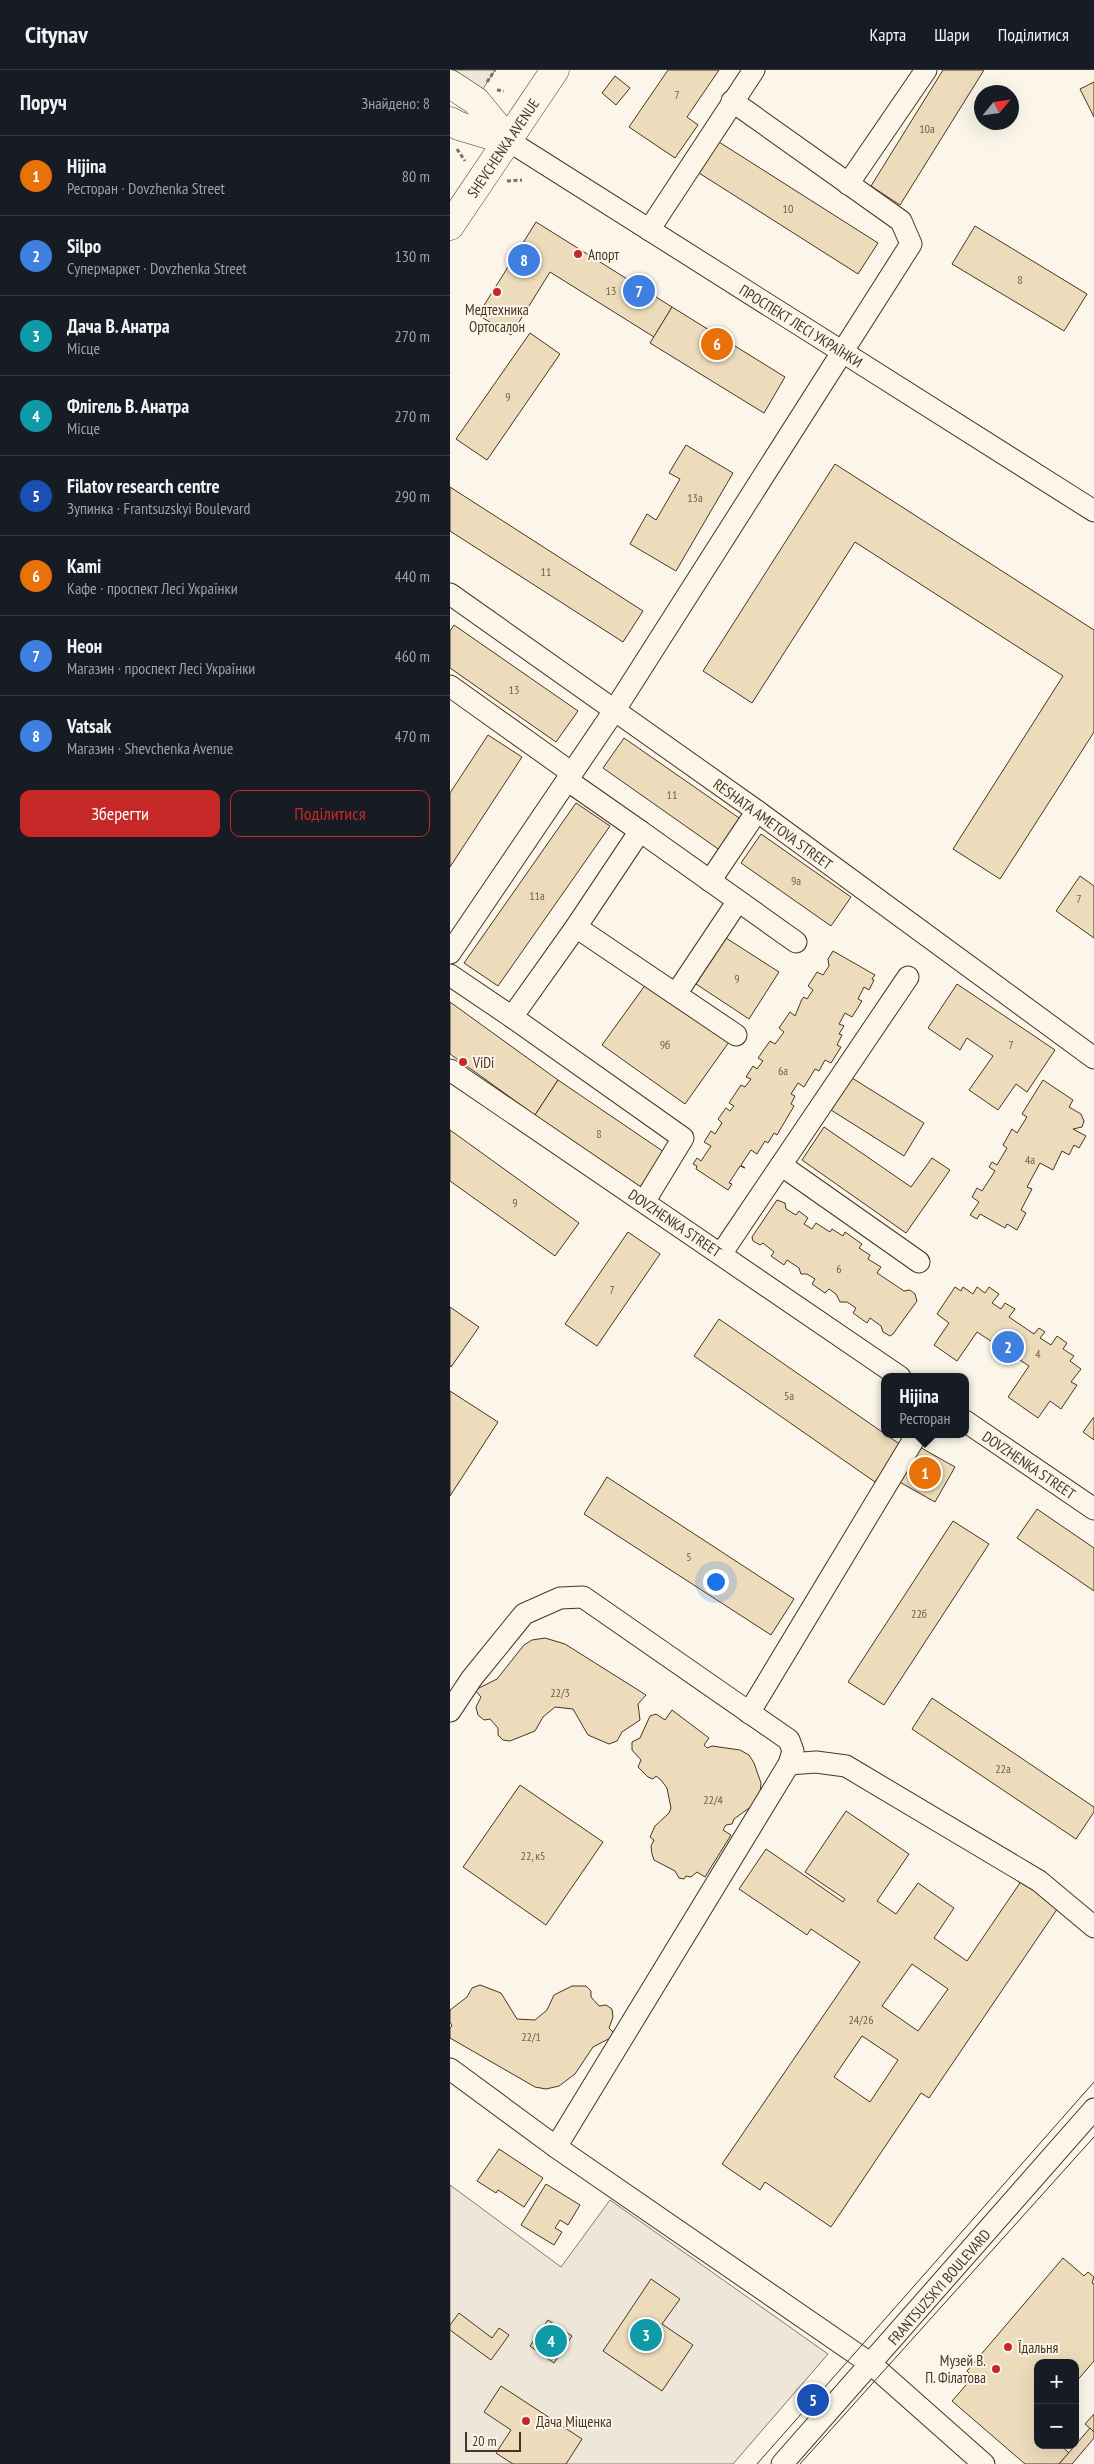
<!DOCTYPE html>
<html lang="uk">
<meta charset="utf-8">
<style>
body{margin:0;font-family:"PT Sans Narrow",sans-serif;background:#20242c;color:#f1f3f6}
.controls{position:absolute;right:15px;bottom:15px;display:grid;overflow:hidden;border-radius:10px;box-shadow:0 5px 20px #0002}
.controls button{width:45px;height:45px;display:grid;place-items:center;padding:0;border:0;border-bottom:1px solid #363941;background:#171b24;color:#f1f3f6;font:25px sans-serif}
.compass{position:absolute;left:524px;top:15px;width:45px;height:45px;border-radius:50%;background:#171b24;box-shadow:0 5px 20px #0002;rotate:61deg}
.scale{position:absolute;left:15px;bottom:12px;width:56px;box-sizing:border-box;padding-left:5px;border:2px solid #4a3520;border-top:0;font-size:14px;line-height:18px;white-space:nowrap;color:#4a3520;-webkit-text-stroke:4px #fbf6e9;paint-order:stroke}
.you{position:absolute;left:265px;top:1511px;width:18px;height:18px;margin:-12px;border:4px solid #fff;border-radius:50%;background:#1a73e8;box-shadow:0 0 0 8px #1a73e833}
.badge{display:grid;place-items:center;width:32px;height:32px;border-radius:50%;background:#c62828;color:#fff;font-size:16px;font-weight:700}
.pin{position:absolute;translate:-50% -50%;border:2px solid #fff;box-shadow:0 1px 5px #0006}
.popup{position:absolute;left:431px;top:1303px;width:88px;height:65px;box-sizing:border-box;display:grid;place-content:center;border-radius:10px;background:#171b24;filter:drop-shadow(0 1px 4px #0005);font-size:16px;white-space:nowrap;color:#9ea1a6}
.popup b{font-size:19px;color:#f1f3f6}
.popup::after{content:'';position:absolute;left:50%;top:100%;margin-left:-10px;border:10px solid transparent;border-top-color:#171b24}
.list{margin:0;padding:0;list-style:none}
h2{display:flex;justify-content:space-between;align-items:center;height:65px;margin:0;padding:0 20px;font-size:21px}
h2 small{font-size:16px;font-weight:400;color:#9ea1a6}
.list li{display:grid;grid-template-columns:32px 1fr auto;gap:15px;align-items:center;box-sizing:border-box;height:80px;padding:0 20px;border-top:1px solid #363941}
.list b{display:block;font-size:19px;white-space:nowrap}
.list p{margin:0;font-size:16px;white-space:nowrap;color:#9ea1a6}
.list em{font-size:16px;font-style:normal;color:#9ea1a6}
.actions{display:flex;gap:10px;padding:15px 20px}
.actions a{flex:1;padding:11px 0;border:1px solid #c62828;border-radius:10px;text-align:center;font-size:18px;color:#c62828}
.actions .main{background:#c62828;color:#fff}
.map{position:relative;flex:none;width:644px;height:2394px;overflow:hidden}
header{display:flex;align-items:center;gap:30px;box-sizing:border-box;height:70px;padding:0 25px;background:#171b24;border-bottom:1px solid #363941}
header strong{font-size:24px}
nav{display:flex;gap:28px;margin-inline-start:auto;font-size:18px}
main{display:flex}
aside{flex:1;background:#171b24}
.map>svg:first-child{display:block}
</style>
<header>
<strong>Citynav</strong>
<nav><a>Карта</a><a>Шари</a><a>Поділитися</a></nav>
</header>
<main>
<aside>
<h2>Поруч<small>Знайдено: 8</small></h2>
<ul class="list">
<li><span class="badge" style="background:#e8710a">1</span><div><b>Hijina</b><p>Ресторан · Dovzhenka Street</p></div><em>80 m</em></li>
<li><span class="badge" style="background:#3f7fe0">2</span><div><b>Silpo</b><p>Супермаркет · Dovzhenka Street</p></div><em>130 m</em></li>
<li><span class="badge" style="background:#0f9aa8">3</span><div><b>Дача В. Анатра</b><p>Місце</p></div><em>270 m</em></li>
<li><span class="badge" style="background:#0f9aa8">4</span><div><b>Флігель В. Анатра</b><p>Місце</p></div><em>270 m</em></li>
<li><span class="badge" style="background:#1a4fb4">5</span><div><b>Filatov research centre</b><p>Зупинка · Frantsuzskyi Boulevard</p></div><em>290 m</em></li>
<li><span class="badge" style="background:#e8710a">6</span><div><b>Kami</b><p>Кафе · проспект Лесі Українки</p></div><em>440 m</em></li>
<li><span class="badge" style="background:#3f7fe0">7</span><div><b>Неон</b><p>Магазин · проспект Лесі Українки</p></div><em>460 m</em></li>
<li><span class="badge" style="background:#3f7fe0">8</span><div><b>Vatsak</b><p>Магазин · Shevchenka Avenue</p></div><em>470 m</em></li>
</ul>
<div class="actions"><a class="main">Зберегти</a><a>Поділитися</a></div>
</aside>
<div class="map">
<svg width="644" height="2394" viewBox="0 0 644 2394">
<rect width="100%" height="100%" fill="#fbf6e9"/>
<g fill="#ede6d9" stroke="#887966">
<polygon points="2,0 45,0 33,19"/>
<polygon points="0,2115 111,2197 160,2130 378,2284 283,2394 0,2394"/>
</g>
<g fill="#ecdcbc" stroke="#4a3520" fill-rule="evenodd">
<polygon points="218,0 269,0 237,47 248,55 225,88 179,57"/>
<polygon points="493,0 534,0 450,135 421,116"/>
<polygon points="165,6 180,18 166,35 152,23"/>
<polygon points="644,12 644,47 630,19"/>
<polygon points="269,72 428,173 408,204 249,103"/>
<polygon points="86,152 222,237 204,267 100,202 61,265 28,245"/>
<polygon points="525,156 637,224 614,261 502,194"/>
<polygon points="222,237 335,307 314,343 200,273"/>
<polygon points="80,263 110,284 37,390 6,369"/>
<polygon points="236,375 283,403 226,501 180,474 197,444 206,450 230,409 219,403"/>
<polygon points="385,394 644,560 644,662 550,809 503,779 613,606 405,472 302,633 253,601"/>
<polygon points="0,417 193,541 173,572 0,461"/>
<polygon points="4,555 128,641 106,672 0,598 0,561"/>
<polygon points="38,665 72,687 0,797 0,723"/>
<polygon points="174,668 292,750 271,781 153,698"/>
<polygon points="126,733 160,756 48,916 14,893"/>
<polygon points="311,764 401,827 381,856 291,793"/>
<polygon points="630,806 644,816 644,868 606,841"/>
<polygon points="276,868 329,902 299,949 246,914"/>
<polygon points="383,881 425,905 422,909 424,910 419,920 414,917 408,929 412,931 402,947 395,943 389,954 394,956 389,964 392,965 387,975 391,977 381,993 375,990 369,1001 365,999 354,1017 348,1013 341,1024 345,1026 341,1034 344,1036 327,1065 324,1063 318,1073 315,1071 307,1084 301,1080 291,1095 295,1098 290,1096 279,1113 282,1114 278,1120 246,1099 247,1096 243,1094 247,1088 251,1091 261,1076 254,1072 261,1061 265,1064 272,1053 268,1049 276,1038 280,1041 284,1036 279,1033 291,1015 295,1017 301,1009 296,1007 303,996 307,999 313,991 308,988 320,971 325,974 334,962 329,958 340,942 345,946 352,929 354,927 357,929 363,920 358,916 367,902 373,905 379,896 378,889"/>
<polygon points="196,914 279,972 235,1034 152,975"/>
<polygon points="507,914 605,980 577,1022 566,1014 548,1040 519,1020 543,986 517,968 510,980 478,958"/>
<polygon points="0,932 108,1010 85,1045 0,984"/>
<polygon points="402,1008 474,1053 454,1086 381,1040"/>
<polygon points="108,1010 214,1082 190,1117 85,1045"/>
<polygon points="593,1010 623,1030 619,1037 631,1044 634,1051 632,1057 623,1059 636,1066 629,1078 624,1075 619,1085 612,1081 603,1100 590,1093 577,1117 582,1119 571,1140 576,1143 567,1160 557,1154 555,1158 530,1144 527,1149 520,1145 529,1132 522,1127 527,1118 532,1121 545,1101 539,1097 542,1092 547,1095 557,1078 553,1075 562,1059 567,1063 577,1047 572,1044"/>
<polygon points="374,1057 461,1117 482,1088 500,1100 456,1163 352,1090"/>
<polygon points="0,1060 129,1153 105,1186 0,1111"/>
<polygon points="327,1130 335,1133 336,1139 346,1145 349,1141 358,1148 354,1154 362,1159 366,1153 380,1162 382,1159 393,1166 395,1162 412,1174 409,1178 420,1185 418,1189 431,1197 427,1203 454,1221 460,1220 465,1224 467,1231 443,1264 440,1266 433,1262 431,1256 420,1248 417,1253 403,1243 406,1238 397,1232 390,1232 386,1224 379,1219 375,1223 362,1214 365,1209 357,1204 351,1204 349,1198 337,1190 334,1195 321,1186 324,1182 313,1173 310,1175 303,1171 302,1167"/>
<polygon points="178,1162 210,1184 147,1276 115,1254"/>
<polygon points="505,1217 511,1221 513,1217 523,1224 527,1217 535,1223 539,1217 549,1224 542,1233 551,1239 555,1233 565,1239 559,1247 584,1264 589,1258 595,1262 590,1268 601,1275 607,1266 617,1273 613,1279 624,1286 620,1291 631,1299 621,1312 627,1315 611,1339 600,1331 588,1348 558,1327 579,1296 527,1262 507,1291 484,1275 499,1253 487,1244"/>
<polygon points="0,1237 29,1257 1,1297 0,1296"/>
<polygon points="269,1249 451,1375 425,1412 244,1286"/>
<polygon points="0,1321 48,1352 0,1426"/>
<polygon points="643,1348 644,1348 644,1370 633,1362"/>
<polygon points="466,1375 505,1397 485,1432 446,1410"/>
<polygon points="157,1407 344,1529 321,1565 134,1444"/>
<polygon points="587,1439 644,1478 644,1521 567,1468"/>
<polygon points="503,1451 539,1474 434,1635 398,1612"/>
<polygon points="95,1568 115,1574 196,1625 188,1634 190,1650 172,1662 167,1671 159,1674 138,1665 123,1639 105,1637 93,1647 85,1661 60,1671 53,1670 48,1665 48,1658 40,1649 34,1650 28,1645 26,1637 31,1627 25,1620 47,1609 74,1575 82,1570"/>
<polygon points="482,1628 644,1737 644,1742 626,1769 462,1659"/>
<polygon points="222,1640 259,1668 254,1675 257,1678 262,1676 290,1680 299,1685 304,1693 311,1713 310,1724 306,1733 284,1749 282,1754 276,1755 273,1760 281,1765 255,1807 247,1802 241,1807 236,1806 234,1809 229,1808 225,1801 204,1790 202,1784 201,1776 204,1770 200,1767 205,1756 219,1743 221,1738 217,1718 211,1710 206,1706 203,1709 198,1707 188,1697 191,1690 182,1680 182,1672 190,1668 200,1646 206,1644 215,1650"/>
<polygon points="70,1715 153,1772 96,1855 13,1797"/>
<path d="M396,1741L459,1784L427,1831L446,1844L468,1813L504,1838L484,1868L517,1891L574,1807L612,1832L479,2028L471,2023L381,2157L315,2112L310,2120L272,2094L410,1892L361,1859L357,1865L289,1819L316,1779L393,1832L395,1829L355,1802ZM462,1894L498,1919L468,1961L432,1936ZM412,1966L448,1990L420,2032L384,2007Z"/>
<polygon points="30,1915 51,1923 67,1949 85,1950 97,1940 104,1925 122,1916 136,1916 141,1921 141,1927 149,1936 156,1935 162,1939 163,1947 159,1958 166,1965 143,1977 125,2004 109,2016 96,2019 85,2017 0,1968 0,1958 2,1956 0,1952 0,1940 17,1927 22,1918"/>
<polygon points="49,2079 93,2108 74,2137 48,2120 46,2123 27,2111"/>
<polygon points="96,2114 130,2135 118,2155 110,2150 105,2158 112,2162 104,2175 71,2155"/>
<polygon points="613,2188 634,2206 638,2202 644,2207 642,2213 644,2214 644,2291 625,2313 625,2293 588,2293 588,2375 610,2375 619,2383 609,2394 575,2394 502,2331 523,2307 517,2301"/>
<polygon points="201,2209 230,2229 212,2254 243,2275 212,2321 153,2281"/>
<polygon points="9,2243 42,2268 49,2258 59,2265 41,2290 0,2260 0,2255"/>
<polygon points="98,2250 122,2266 104,2293 80,2276"/>
<polygon points="51,2316 132,2369 116,2394 63,2394 46,2383 61,2360 34,2342"/>
<polygon points="644,2344 644,2362 635,2354"/>
<polygon points="640,2358 644,2362 644,2368 622,2394 609,2394"/>
</g>
<g fill="none" stroke-linecap="round" stroke-linejoin="round">
<defs>
<g id="minor">
<polyline points="59,71 644,441"/>
<polyline points="398,114 476,0"/>
<polyline points="199,160 304,0"/>
<polyline points="0,524 307,741 644,988"/>
<polyline points="0,616 122,703"/>
<polyline points="117,710 190,761 126,857 286,965"/>
<polyline points="190,761 346,872"/>
<polyline points="260,811 307,741"/>
<polyline points="126,857 62,947 233,1068 194,1132"/>
<polyline points="0,883 164,641 461,174 451,151 282,31"/>
<polyline points="0,905 62,947"/>
<polyline points="226,924 288,831"/>
<polyline points="0,1000 450,1307"/>
<polyline points="331,1095 469,1192"/>
<polyline points="271,1184 458,907"/>
<polyline points="515,1351 644,1439"/>
<polyline points="0,1641 22,1608 74,1544 110,1528 133,1527 339,1670 343,1681 339,1694 106,2077"/>
<polyline points="299,1643 467,1364"/>
<polyline points="339,1694 366,1692 396,1696 589,1811 644,1857"/>
<polyline points="0,1999 106,2077 421,2294 534,2394"/>
<polyline points="332,2394 644,2039"/>
</g>
<g id="major">
<polyline points="0,14 26,31 59,71"/>
<polyline points="0,51 9,56 59,71"/>
<polyline points="0,156 105,0"/>
</g>
</defs>
<use href="#minor" stroke="#4a3520" stroke-width="23"/>
<use href="#major" stroke="#4a3520" stroke-width="29"/>
<g stroke="#7f6f5c" stroke-width="3" stroke-dasharray="4 2.5" stroke-linecap="butt">
<polyline points="37,12 45,0"/>
<polyline points="47,20 54,21"/>
<polyline points="7,79 15,91"/>
<polyline points="57,111 72,110"/>
</g>
<use href="#minor" stroke="#fbf6e9" stroke-width="21"/>
<use href="#major" stroke="#fbf6e9" stroke-width="28"/>
<g stroke="#4a3520" stroke-width="1">
<polyline points="307,2394 644,2012"/>
<polyline points="350,2394 644,2067"/>
</g>
</g>
<g fill="#c62828" stroke="#fbf6e9" stroke-width="2">
<circle cx="128" cy="184" r="5"/>
<circle cx="47" cy="222" r="5"/>
<circle cx="13" cy="992" r="5"/>
<circle cx="558" cy="2277" r="5"/>
<circle cx="546" cy="2299" r="5"/>
<circle cx="76" cy="2351" r="5"/>
</g>
<g text-anchor="middle" dominant-baseline="central" stroke-width="4" stroke-linejoin="round" paint-order="stroke">
<g font-size="12" fill="#725f47">
<text x="227" y="24">7</text>
<text x="477" y="58">10а</text>
<text x="338" y="138">10</text>
<text x="570" y="209">8</text>
<text x="161" y="220">13</text>
<text x="58" y="326">9</text>
<text x="245" y="427">13а</text>
<text x="96" y="501">11</text>
<text x="64" y="619">13</text>
<text x="222" y="724">11</text>
<text x="346" y="810">9а</text>
<text x="87" y="825">11а</text>
<text x="629" y="828">7</text>
<text x="287" y="908">9</text>
<text x="215" y="974">9б</text>
<text x="561" y="974">7</text>
<text x="333" y="1000">6а</text>
<text x="149" y="1063">8</text>
<text x="580" y="1089">4а</text>
<text x="65" y="1132">9</text>
<text x="389" y="1198">6</text>
<text x="162" y="1219">7</text>
<text x="588" y="1283">4</text>
<text x="339" y="1325">5а</text>
<text x="239" y="1486">5</text>
<text x="469" y="1543">22б</text>
<text x="110" y="1622">22/3</text>
<text x="553" y="1698">22а</text>
<text x="263" y="1729">22/4</text>
<text x="83" y="1785">22, к5</text>
<text x="411" y="1949">24/26</text>
<text x="81" y="1966">22/1</text>
</g>
<g font-size="15" fill="#4a3520" stroke="#fbf6e9">
<text transform="translate(53 78) rotate(-56)">SHEVCHENKA AVENUE</text>
<text transform="translate(351 256) rotate(32)">ПРОСПЕКТ ЛЕСІ УКРАЇНКИ</text>
<text transform="translate(323 754) rotate(36)">RESHATA AMETOVA STREET</text>
<text transform="translate(225 1153) rotate(34)">DOVZHENKA STREET</text>
<text transform="translate(579 1395) rotate(34)">DOVZHENKA STREET</text>
<text transform="translate(489 2217) rotate(-49)">FRANTSUZSKYI BOULEVARD</text>
</g>
<g font-size="15" fill="#4a3520" stroke="#fbf6e9" text-anchor="start">
<text x="138" y="184">Апорт</text>
<text x="47" y="239" text-anchor="middle">Медтехника<tspan x="47" dy="17">Ортосалон</tspan></text>
<text x="23" y="992">ViDi</text>
<text x="568" y="2277">Їдальня</text>
<text x="536" y="2290" text-anchor="end">Музей В.<tspan x="536" dy="17">П. Філатова</tspan></text>
<text x="86" y="2351">Дача Міщенка</text>
</g>
</g>
</svg>
<div class="controls">
<button>+</button>
<button>−</button>
</div>
<svg class="compass" viewBox="-18 -18 36 36"><path d="M0-13l5 13h-10z" fill="#e53935"/><path d="M0 13l5-13h-10z" fill="#9ea1a6"/></svg>
<div class="scale">20 m</div>
<div class="you"></div>
<div class="pin badge" style="left:475px;top:1403px;background:#e8710a">1</div>
<div class="popup"><b>Hijina</b>Ресторан</div>
<div class="pin badge" style="left:558px;top:1277px;background:#3f7fe0">2</div>
<div class="pin badge" style="left:196px;top:2265px;background:#0f9aa8">3</div>
<div class="pin badge" style="left:101px;top:2271px;background:#0f9aa8">4</div>
<div class="pin badge" style="left:363px;top:2330px;background:#1a4fb4">5</div>
<div class="pin badge" style="left:267px;top:274px;background:#e8710a">6</div>
<div class="pin badge" style="left:189px;top:221px;background:#3f7fe0">7</div>
<div class="pin badge" style="left:74px;top:190px;background:#3f7fe0">8</div>
</div>
</main>
